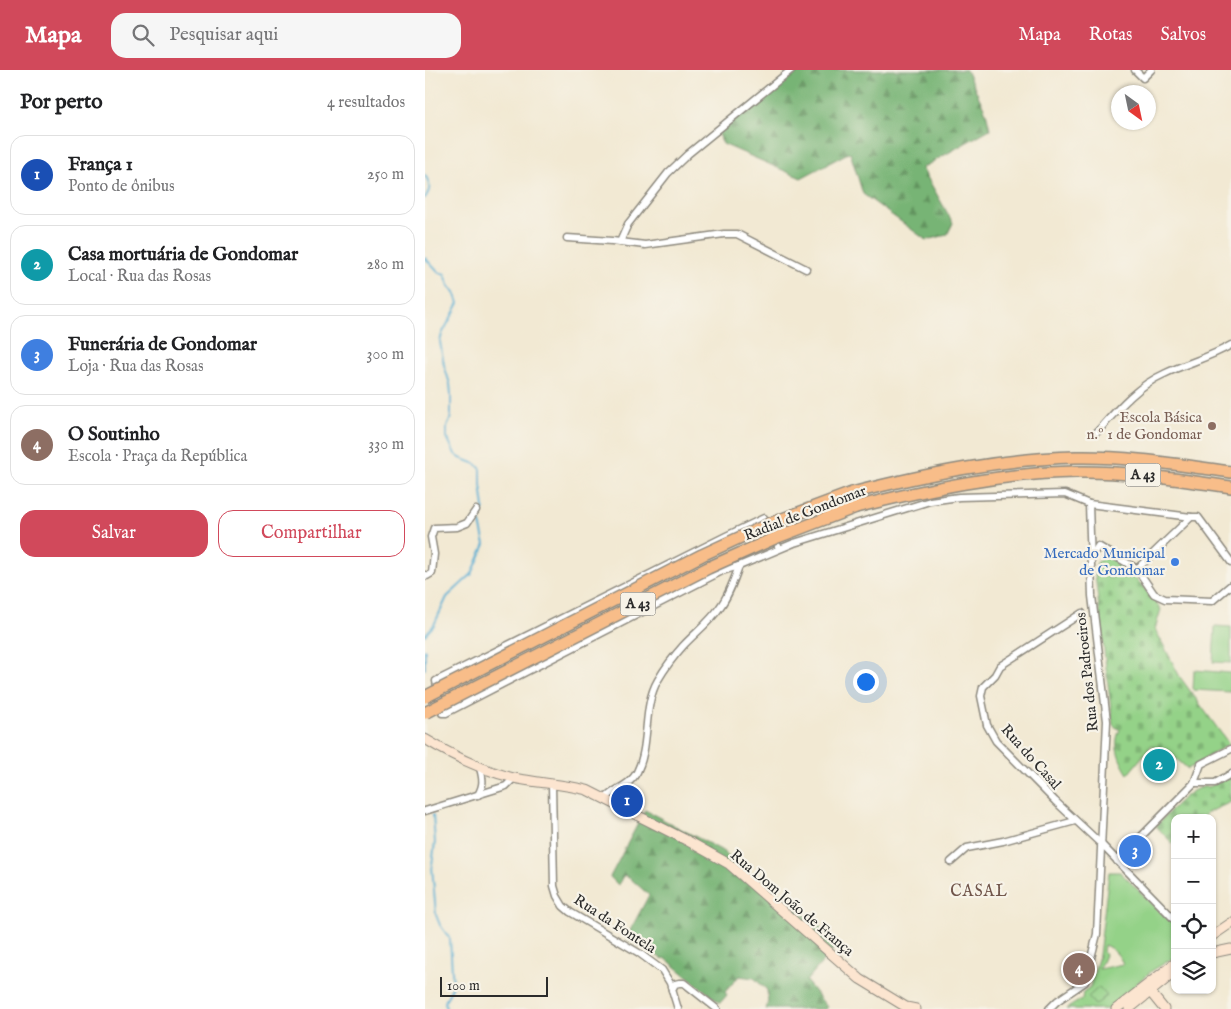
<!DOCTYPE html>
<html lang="pt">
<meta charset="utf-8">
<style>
body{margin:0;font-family:"IM FELL English",serif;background:#f6f6f6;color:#202124}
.controls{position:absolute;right:15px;bottom:15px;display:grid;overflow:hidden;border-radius:10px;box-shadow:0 1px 4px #0004}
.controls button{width:45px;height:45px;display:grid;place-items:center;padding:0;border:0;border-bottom:1px solid #e0e0e0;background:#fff;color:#202124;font:25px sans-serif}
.compass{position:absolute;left:686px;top:15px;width:45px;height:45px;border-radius:50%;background:#fff;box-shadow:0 1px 4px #0004;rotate:147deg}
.scale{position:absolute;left:15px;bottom:12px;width:108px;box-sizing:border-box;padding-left:5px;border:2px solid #2b2b2b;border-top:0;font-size:14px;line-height:18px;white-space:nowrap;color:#2b2b2b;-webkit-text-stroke:4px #f7f3e8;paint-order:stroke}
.you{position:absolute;left:440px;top:611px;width:18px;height:18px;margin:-12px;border:4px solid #fff;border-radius:50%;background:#1a73e8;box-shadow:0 0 0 8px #1a73e833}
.badge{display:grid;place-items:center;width:32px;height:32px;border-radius:50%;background:#d1495b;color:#fff;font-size:16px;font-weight:700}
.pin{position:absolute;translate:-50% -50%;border:2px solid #fff;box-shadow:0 1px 5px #0006}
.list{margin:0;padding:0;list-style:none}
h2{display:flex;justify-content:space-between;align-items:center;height:65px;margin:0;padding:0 20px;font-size:21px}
h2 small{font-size:16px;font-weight:400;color:#757577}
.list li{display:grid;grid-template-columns:32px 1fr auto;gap:15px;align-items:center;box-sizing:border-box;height:80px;margin:0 10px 10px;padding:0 10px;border:1px solid #e0e0e0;border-radius:15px}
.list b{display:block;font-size:19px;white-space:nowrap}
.list p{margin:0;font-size:16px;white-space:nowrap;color:#757577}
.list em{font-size:16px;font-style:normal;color:#757577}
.actions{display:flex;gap:10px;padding:15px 20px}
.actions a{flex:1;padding:11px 0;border:1px solid #d1495b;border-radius:15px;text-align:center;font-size:18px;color:#d1495b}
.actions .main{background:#d1495b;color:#fff}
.icon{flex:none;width:28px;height:28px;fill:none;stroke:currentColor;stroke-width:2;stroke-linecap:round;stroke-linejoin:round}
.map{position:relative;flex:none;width:806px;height:939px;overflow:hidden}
header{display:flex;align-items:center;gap:30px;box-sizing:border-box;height:70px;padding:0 25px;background:#d1495b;color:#fff}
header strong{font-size:24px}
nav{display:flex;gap:28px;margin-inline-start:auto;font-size:18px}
.search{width:350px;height:45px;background:#f6f6f6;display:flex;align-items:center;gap:12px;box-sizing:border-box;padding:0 18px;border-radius:15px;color:#757577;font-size:19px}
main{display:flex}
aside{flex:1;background:#fff}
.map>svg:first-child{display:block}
</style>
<header>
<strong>Mapa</strong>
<div class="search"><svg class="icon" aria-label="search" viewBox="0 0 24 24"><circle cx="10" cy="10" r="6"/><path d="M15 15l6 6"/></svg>Pesquisar aqui</div>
<nav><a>Mapa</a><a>Rotas</a><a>Salvos</a></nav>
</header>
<main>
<aside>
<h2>Por perto<small>4 resultados</small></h2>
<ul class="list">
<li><span class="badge" style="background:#1a4fb4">1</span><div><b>França 1</b><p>Ponto de ônibus</p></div><em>250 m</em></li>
<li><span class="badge" style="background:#0f9aa8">2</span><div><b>Casa mortuária de Gondomar</b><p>Local · Rua das Rosas</p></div><em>280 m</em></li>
<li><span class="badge" style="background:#3f7fe0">3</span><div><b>Funerária de Gondomar</b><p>Loja · Rua das Rosas</p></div><em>300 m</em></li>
<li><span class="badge" style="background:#8d6e63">4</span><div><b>O Soutinho</b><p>Escola · Praça da República</p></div><em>330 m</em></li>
</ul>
<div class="actions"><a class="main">Salvar</a><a>Compartilhar</a></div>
</aside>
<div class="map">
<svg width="806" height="939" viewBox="0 0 806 939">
<defs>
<pattern id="forest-firs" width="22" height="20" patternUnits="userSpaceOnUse" patternTransform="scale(1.25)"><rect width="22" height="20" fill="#77b474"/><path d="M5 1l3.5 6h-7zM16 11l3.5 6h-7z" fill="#62935f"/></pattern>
<pattern id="cemetery-stones" width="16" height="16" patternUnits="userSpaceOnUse" patternTransform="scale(1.25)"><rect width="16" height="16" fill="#94d288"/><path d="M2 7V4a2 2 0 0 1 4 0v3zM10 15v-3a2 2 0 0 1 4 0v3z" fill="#80b476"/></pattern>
<pattern id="park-crowns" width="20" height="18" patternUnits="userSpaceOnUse" patternTransform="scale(1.25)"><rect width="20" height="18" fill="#94d288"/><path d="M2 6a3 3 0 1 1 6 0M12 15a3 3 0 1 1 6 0" fill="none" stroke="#80b476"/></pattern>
</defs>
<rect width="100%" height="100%" fill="#f7f3e8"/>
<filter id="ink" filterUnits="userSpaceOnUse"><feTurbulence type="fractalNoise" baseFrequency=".02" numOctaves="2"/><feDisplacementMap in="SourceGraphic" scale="10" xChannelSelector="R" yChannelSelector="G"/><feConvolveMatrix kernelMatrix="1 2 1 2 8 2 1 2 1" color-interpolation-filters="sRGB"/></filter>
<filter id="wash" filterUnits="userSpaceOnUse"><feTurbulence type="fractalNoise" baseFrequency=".0096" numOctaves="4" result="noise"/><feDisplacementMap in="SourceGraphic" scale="20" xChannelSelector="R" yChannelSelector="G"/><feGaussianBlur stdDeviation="1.12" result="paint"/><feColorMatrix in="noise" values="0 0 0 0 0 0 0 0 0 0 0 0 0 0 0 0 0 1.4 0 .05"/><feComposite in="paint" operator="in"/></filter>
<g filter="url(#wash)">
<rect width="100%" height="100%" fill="#f2e9d3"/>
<g fill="#94d288" stroke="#607e5a" fill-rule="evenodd">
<polygon points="790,556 806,557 806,593 788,592"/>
<polygon points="769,600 806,603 806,622 768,620"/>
<path d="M684,802H695L750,856V887L728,900L711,914L708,920L683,939H641L657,929L658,922L665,917L674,885ZM679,875C688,878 695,886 698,894L674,899L680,885L678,882Z"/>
</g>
<g fill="url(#forest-firs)" stroke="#517050">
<polygon points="377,0 541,0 561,42 565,59 497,98 528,153 522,165 501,170 438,124 425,82 376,108 298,74 291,61"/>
<polygon points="220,740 296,780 393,855 413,874 381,911 402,937 401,939 341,939 343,933 342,920 329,908 314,906 300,922 302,925 295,933 240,888 238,890 226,881 224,883 201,868 224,825 207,810 199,805 193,815 185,807"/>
</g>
<g fill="url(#cemetery-stones)" stroke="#607e5a">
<path d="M680,486C699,488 723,524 736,539L730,559L755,607L804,674L763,699L739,678L736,681L727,675L703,704C695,692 687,674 695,660L688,655L670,505C670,495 671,491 680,486Z"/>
<path d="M806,706V732L782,743L777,748H750V776L731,756C743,744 767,713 784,717Z"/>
</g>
<polygon fill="url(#park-crowns)" stroke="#607e5a" points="674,917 682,926 670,935 663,927"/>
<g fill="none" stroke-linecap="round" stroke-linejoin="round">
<g stroke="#56aed3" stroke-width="2">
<path d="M0,105C6,115 6,119 0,128"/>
<polyline points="0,188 13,202 20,204 24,216 30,222 34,233 17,264 15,272 19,295 25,314 26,324 26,348 22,357 22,367 30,384 35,388 51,394 56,399 56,415 59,438 54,449 60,474 47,504 22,527 9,555 0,565"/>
<polyline points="0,580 0,599"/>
<polyline points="8,745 10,772 7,796 11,845 15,855 25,869 27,902 28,915 20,932 21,939"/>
</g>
</g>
</g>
<g filter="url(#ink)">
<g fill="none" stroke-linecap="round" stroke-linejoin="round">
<defs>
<g id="street">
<polyline points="710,0 718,8 726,0"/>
<polyline points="142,168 187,171 220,175 299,164 312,164 381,199"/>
<polyline points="195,172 203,154 243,103 263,84 366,0"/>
<path d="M672,362C692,340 712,316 739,304C761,293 784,288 806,275"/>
<polyline points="354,478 339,448 301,466 11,611 17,643 21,643 297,501 314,496 369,473 505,431 534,427 640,424 664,434"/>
<polyline points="667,486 673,476 712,499"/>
<polyline points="712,499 766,447 773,447 806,492"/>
<polyline points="712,499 729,524 740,529 787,531 806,515"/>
<polyline points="0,505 2,506 7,503 9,484 6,467 9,458 32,457 42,453 51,440"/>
<polyline points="657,543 575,596 570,605 558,617 556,626 562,655 571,671 630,731 675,773 750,850"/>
<polyline points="769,713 790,713 806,704"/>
<polyline points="127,714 129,816 132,826 138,836 145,842 214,883 237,900 245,913 253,939"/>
<path d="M53,725C59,715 58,709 55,698"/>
<path d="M180,729C190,718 205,716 212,702C226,674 217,637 233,610C240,598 249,586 258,576C270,563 285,552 295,537C304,525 309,510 314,496"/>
<polyline points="0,741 81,716 89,708"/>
<polyline points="692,791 769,713 776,694 806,679"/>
<polyline points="526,792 542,778 578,771 650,751"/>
<polyline points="247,920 250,914 254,913 259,913 292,939"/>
<polyline points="624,939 632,931 660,912 672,864 682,651 667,526 664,434 766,447"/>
</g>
<g id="secondary">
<path d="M0,669C28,686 56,700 89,708C113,713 138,714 162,720L263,771L304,794L435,909L481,937L491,939"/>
<polyline points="787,866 806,853"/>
<polyline points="787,883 806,879"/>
<polyline points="722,918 739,939"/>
<polyline points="691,939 750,893"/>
<polyline points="704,939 750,902"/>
</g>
<g id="highway">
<path d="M427,423C501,404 574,389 651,387C703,386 755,395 806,402"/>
<path d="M431,437C503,419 577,403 651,402C703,401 755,410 806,417"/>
</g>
</defs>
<use href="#street" stroke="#8e8a7f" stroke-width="9"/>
<use href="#secondary" stroke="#8e8a7f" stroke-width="11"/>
<use href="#highway" stroke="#8e8a7f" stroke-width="14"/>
<use href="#street" stroke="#fff" stroke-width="6"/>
<use href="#secondary" stroke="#fce5d0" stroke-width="9"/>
<use href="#highway" stroke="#f8bd89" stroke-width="11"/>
<defs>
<g id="highway-bridge">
<polyline points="0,627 277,485 344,454 427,423"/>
<polyline points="0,643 283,498 350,468 431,437"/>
</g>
</defs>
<use href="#highway-bridge" stroke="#8e8a7f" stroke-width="14" stroke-linecap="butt"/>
<use href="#highway-bridge" stroke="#f8bd89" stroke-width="11"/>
</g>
</g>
<circle fill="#8d6e63" stroke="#f7f3e8" stroke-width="2" cx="787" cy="356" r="5"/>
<circle fill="#3f7fe0" stroke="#f7f3e8" stroke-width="2" cx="750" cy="492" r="5"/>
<g text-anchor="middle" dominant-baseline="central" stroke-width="4.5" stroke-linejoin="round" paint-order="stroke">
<g fill="#f7f3e8" stroke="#686764" stroke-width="1">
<rect x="700.5" y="393.5" width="35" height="23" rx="4"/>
<rect x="195.5" y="522.5" width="35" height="23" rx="4"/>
</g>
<g font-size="14" font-weight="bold" fill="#2b2b2b">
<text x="718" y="405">A 43</text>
<text x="213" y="534">A 43</text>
</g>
<g font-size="15" fill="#785e54" stroke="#f7f3e8" text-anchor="end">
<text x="777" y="347">Escola Básica<tspan x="777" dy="17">n.º 1 de Gondomar</tspan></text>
</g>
<g font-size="15" fill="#2b2b2b" stroke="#f7f3e8">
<text transform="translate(380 443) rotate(-21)">Radial de Gondomar</text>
<text transform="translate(662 602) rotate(-96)">Rua dos Padroeiros</text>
<text transform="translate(606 687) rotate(48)">Rua do Casal</text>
<text transform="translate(367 833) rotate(40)">Rua Dom João de França</text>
<text transform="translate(190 854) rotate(33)">Rua da Fontela</text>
</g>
<g font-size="15" fill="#366cbe" stroke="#f7f3e8" text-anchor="end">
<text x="740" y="483">Mercado Municipal<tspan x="740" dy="17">de Gondomar</tspan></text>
</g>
<g font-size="16" letter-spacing="1" fill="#71564b" stroke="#f7f3e8">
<text x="554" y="822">CASAL</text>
</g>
</g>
</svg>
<div class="controls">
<button>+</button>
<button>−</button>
<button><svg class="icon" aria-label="locate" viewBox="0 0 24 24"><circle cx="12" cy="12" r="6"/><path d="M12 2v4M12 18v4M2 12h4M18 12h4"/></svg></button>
<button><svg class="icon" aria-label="layers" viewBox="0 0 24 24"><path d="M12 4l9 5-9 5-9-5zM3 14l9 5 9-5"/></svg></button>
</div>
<svg class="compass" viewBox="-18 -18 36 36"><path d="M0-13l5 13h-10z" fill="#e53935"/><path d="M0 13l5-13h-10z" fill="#757577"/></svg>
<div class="scale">100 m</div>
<div class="you"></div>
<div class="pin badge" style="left:202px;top:731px;background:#1a4fb4">1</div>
<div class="pin badge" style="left:734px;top:695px;background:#0f9aa8">2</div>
<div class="pin badge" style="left:710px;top:781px;background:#3f7fe0">3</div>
<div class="pin badge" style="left:654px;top:899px;background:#8d6e63">4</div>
</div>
</main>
